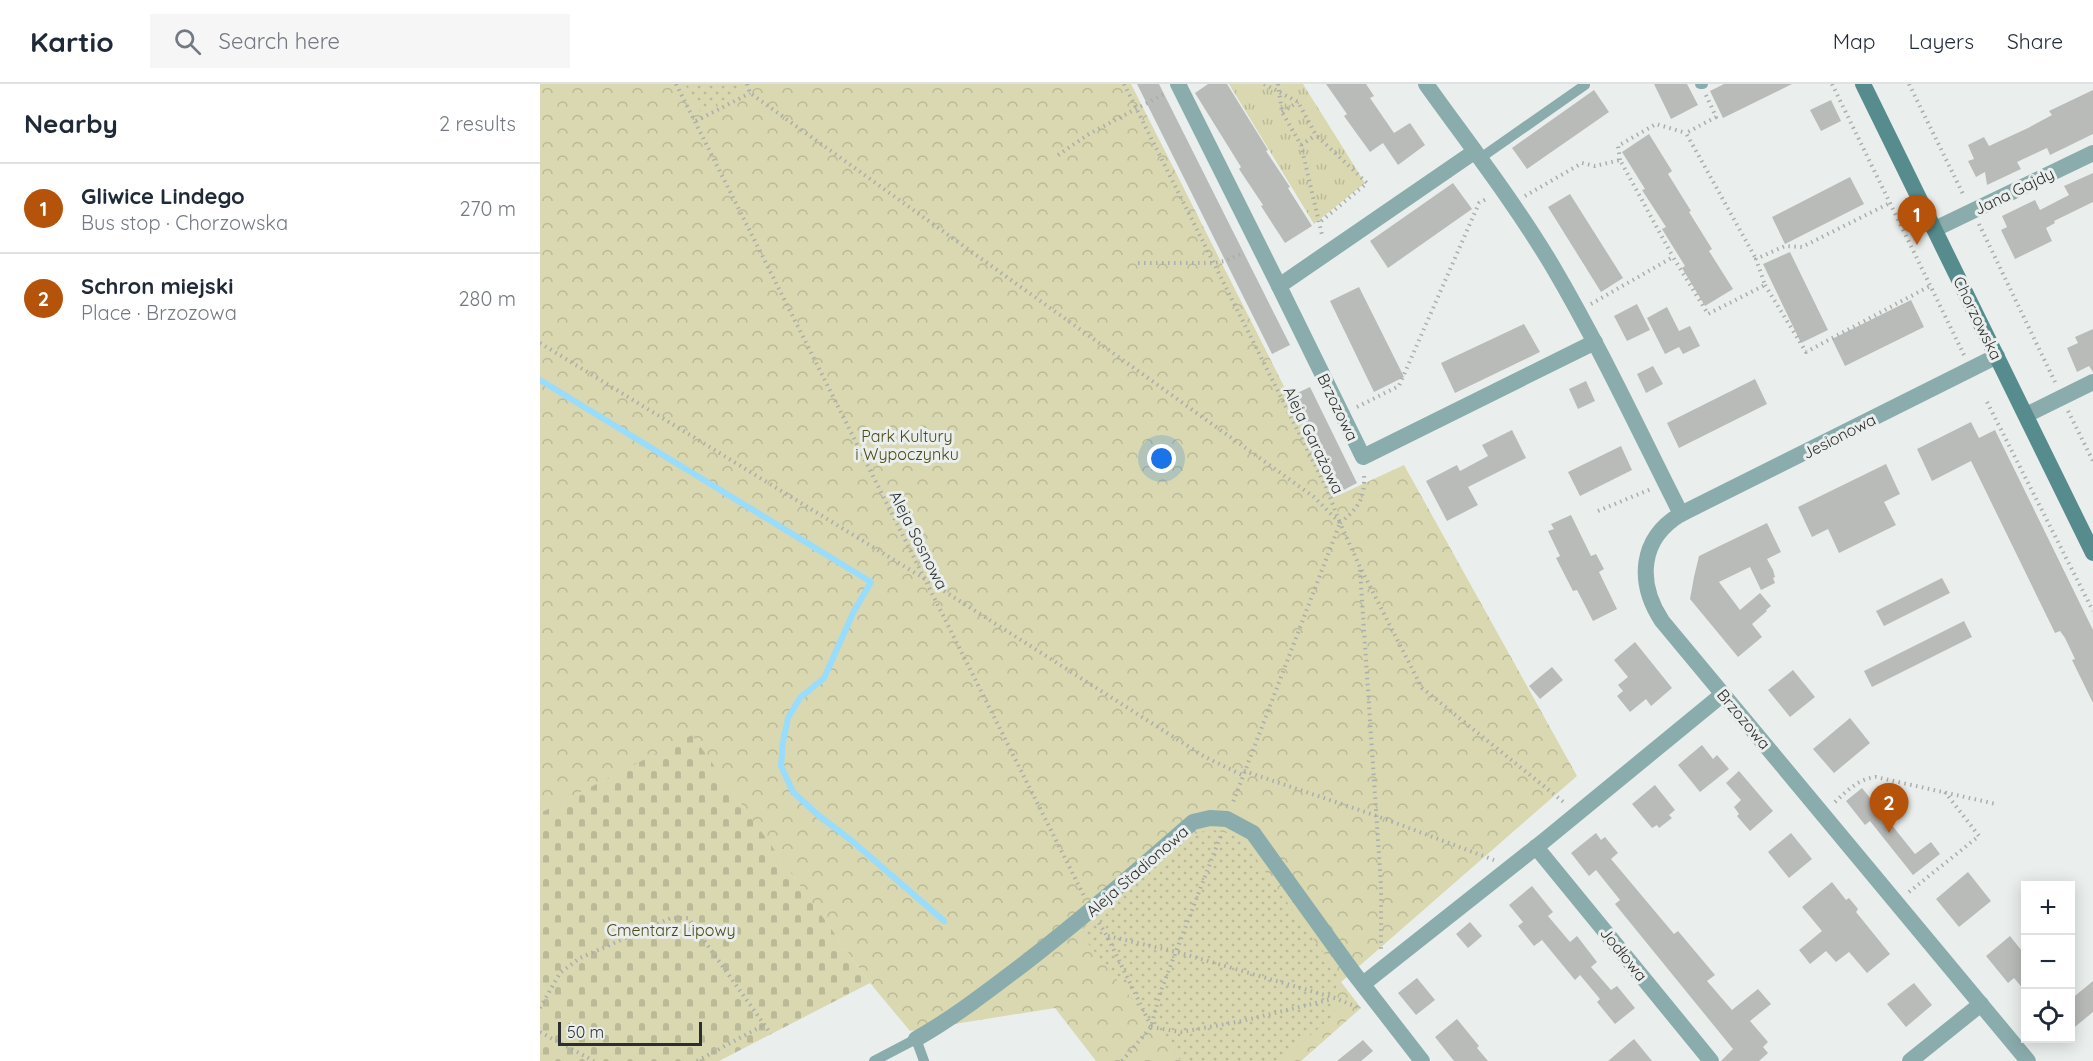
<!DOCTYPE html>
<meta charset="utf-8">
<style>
body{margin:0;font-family:Quicksand,sans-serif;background:#f6f6f7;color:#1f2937}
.controls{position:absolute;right:18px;bottom:18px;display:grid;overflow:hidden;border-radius:0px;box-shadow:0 3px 15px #0003}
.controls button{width:54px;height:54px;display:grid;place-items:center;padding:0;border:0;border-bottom:2px solid #e0e1e3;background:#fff;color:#1f2937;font:30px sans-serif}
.scale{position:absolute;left:18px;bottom:15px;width:144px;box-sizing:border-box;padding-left:6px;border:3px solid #2d2e2e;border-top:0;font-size:16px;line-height:21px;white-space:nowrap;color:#2d2e2e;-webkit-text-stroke:4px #eaefed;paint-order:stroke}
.you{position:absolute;left:622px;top:375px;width:21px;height:21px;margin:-15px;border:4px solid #fff;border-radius:50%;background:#1a73e8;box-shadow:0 0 0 9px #1a73e833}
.badge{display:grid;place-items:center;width:39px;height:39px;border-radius:50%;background:#b45309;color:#fff;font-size:20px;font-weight:700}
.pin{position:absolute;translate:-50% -50px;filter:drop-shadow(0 2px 3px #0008)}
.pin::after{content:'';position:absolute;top:32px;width:21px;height:18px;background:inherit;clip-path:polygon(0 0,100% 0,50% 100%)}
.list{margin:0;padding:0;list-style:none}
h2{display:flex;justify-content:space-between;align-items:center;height:78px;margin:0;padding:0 24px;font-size:26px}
h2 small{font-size:20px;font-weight:400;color:#747a83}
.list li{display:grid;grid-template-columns:39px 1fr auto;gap:18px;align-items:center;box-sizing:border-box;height:90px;padding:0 24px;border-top:2px solid #e0e1e3}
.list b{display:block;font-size:22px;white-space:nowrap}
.list p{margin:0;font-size:20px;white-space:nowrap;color:#747a83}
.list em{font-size:20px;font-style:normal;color:#747a83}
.icon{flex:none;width:33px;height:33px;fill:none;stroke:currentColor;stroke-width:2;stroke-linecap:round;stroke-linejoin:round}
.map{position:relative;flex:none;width:1553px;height:977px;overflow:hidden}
header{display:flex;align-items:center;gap:36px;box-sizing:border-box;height:84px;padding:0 30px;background:#fff;border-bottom:2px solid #e0e1e3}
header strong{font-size:28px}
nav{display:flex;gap:33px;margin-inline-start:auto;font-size:21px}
.search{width:420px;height:54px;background:#f6f6f7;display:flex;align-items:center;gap:15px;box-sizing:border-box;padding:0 21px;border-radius:0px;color:#747a83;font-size:22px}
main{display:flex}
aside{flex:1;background:#fff}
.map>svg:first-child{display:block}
</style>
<header>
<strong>Kartio</strong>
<div class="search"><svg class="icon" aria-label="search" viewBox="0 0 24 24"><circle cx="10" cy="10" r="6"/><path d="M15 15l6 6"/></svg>Search here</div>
<nav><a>Map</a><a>Layers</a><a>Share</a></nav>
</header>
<main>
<aside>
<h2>Nearby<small>2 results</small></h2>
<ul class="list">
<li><span class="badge">1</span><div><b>Gliwice Lindego</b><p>Bus stop · Chorzowska</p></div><em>270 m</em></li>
<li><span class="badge">2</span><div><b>Schron miejski</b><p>Place · Brzozowa</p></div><em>280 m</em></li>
</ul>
</aside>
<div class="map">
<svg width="1553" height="977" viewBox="0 0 1553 977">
<defs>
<pattern id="grass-tufts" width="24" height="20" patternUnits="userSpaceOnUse" patternTransform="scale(1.5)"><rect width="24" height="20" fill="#d9d8b0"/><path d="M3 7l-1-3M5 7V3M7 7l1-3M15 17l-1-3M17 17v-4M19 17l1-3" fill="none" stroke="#bbba98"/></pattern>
<pattern id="forest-crowns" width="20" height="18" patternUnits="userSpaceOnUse" patternTransform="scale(1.5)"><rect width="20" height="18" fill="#d9d8b0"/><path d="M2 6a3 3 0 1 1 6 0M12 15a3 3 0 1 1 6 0" fill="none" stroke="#bbba98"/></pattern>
<pattern id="cemetery-stones" width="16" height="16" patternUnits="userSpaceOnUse" patternTransform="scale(1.5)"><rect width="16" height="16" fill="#d9d8b0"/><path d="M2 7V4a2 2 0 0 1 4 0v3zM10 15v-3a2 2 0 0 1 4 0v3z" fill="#bbba98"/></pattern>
<pattern id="park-dots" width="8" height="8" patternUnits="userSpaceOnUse" patternTransform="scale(1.5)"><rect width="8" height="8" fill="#d9d8b0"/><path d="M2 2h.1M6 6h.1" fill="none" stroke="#bbba98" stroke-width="1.8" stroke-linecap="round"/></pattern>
</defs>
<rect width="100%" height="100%" fill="#eaefed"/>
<polygon fill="url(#grass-tufts)" points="689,0 763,0 825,99 774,140"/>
<polygon fill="url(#forest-crowns)" points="0,0 591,0 799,411 864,381 1037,692 801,898 821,924 761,977 556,977 515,924 370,947 330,899 152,652 0,729"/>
<polygon fill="url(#cemetery-stones)" points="152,651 330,899 179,977 0,977 0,729"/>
<g fill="url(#park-dots)">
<polygon points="145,0 199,0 196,9 161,29"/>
<polygon points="674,746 690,750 703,757 798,889 793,932 740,977 641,977 539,848 635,766 659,748"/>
</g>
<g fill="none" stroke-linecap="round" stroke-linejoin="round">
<polyline stroke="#98dcfe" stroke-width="6" points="0,296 331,498 314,527 284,594 260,614 248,634 243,658 241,682 253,708 278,731 312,757 404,837"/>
</g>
<g fill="#b9bbb8">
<polygon points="597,0 619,0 750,261 732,270"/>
<polygon points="668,0 687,0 728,66 726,67 750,103 748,104 772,142 745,159 721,122 723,121 699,85 701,83 655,9"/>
<polygon points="786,0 826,0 834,12 830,14 854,49 870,39 885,61 858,81 843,59 830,68 804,32 807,30"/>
<polygon points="1114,0 1147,0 1158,21 1131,35"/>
<polygon points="1184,0 1252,0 1183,34 1170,7"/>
<polygon points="1054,6 1069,28 987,85 972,64"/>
<polygon points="1553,6 1553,50 1510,71 1507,64 1477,78 1481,85 1447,101 1445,88 1436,93 1428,77 1434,75 1428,61 1444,53 1449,62 1488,44 1512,31 1509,27"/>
<polygon points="1291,16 1301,37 1281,47 1270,26"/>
<polygon points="1109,50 1132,87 1128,90 1151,127 1149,128 1172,165 1169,167 1193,205 1165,222 1142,184 1145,182 1122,145 1126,143 1102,106 1105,105 1082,68"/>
<polygon points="1553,89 1553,118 1514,137 1515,139 1506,144 1512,157 1475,175 1461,146 1467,143 1462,132 1495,116 1500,126 1529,111 1524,102"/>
<polygon points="1310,93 1324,120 1245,160 1232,133"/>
<polygon points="913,99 932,125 848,184 830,157"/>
<polygon points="1030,110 1083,194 1061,208 1008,123"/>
<polygon points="1250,168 1288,246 1261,259 1223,180"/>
<polygon points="819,203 864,293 834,308 790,217"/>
<polygon points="1371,216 1384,243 1305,282 1292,255"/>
<polygon points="1097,220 1110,246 1087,257 1074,232"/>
<polygon points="1127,223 1139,247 1150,242 1160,262 1143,270 1139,263 1125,270 1107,234"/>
<polygon points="984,240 1000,268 915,309 901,279"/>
<polygon points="1553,245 1553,288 1549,282 1537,288 1527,264 1538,259 1535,253"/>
<polygon points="1113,282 1123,300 1106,309 1097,290"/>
<polygon points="1215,295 1227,320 1139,364 1127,339"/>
<polygon points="1046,297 1055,317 1038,325 1029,305"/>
<polygon points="770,303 817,399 800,408 753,311"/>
<polygon points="1431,338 1439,354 1455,346 1553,546 1553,619 1532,576 1535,575 1525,554 1520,547 1515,549 1431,377 1392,397 1377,365"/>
<polygon points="972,346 986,374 928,403 938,421 907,437 886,397 917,381 920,387 948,372 942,361"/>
<polygon points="1081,362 1092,386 1040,412 1028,388"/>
<polygon points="1346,380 1360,410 1344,418 1356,441 1299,469 1288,445 1272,453 1258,423"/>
<polygon points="1031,431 1051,472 1056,470 1064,485 1059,488 1077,525 1053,537 1037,506 1033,507 1016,474 1020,472 1008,447 1014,445 1011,440"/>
<polygon points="1227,439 1241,468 1227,475 1233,486 1235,493 1233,494 1235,499 1221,506 1210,483 1179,498 1200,526 1220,509 1231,522 1226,526 1227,527 1212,540 1222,553 1198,573 1150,515 1154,493 1159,472"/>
<polygon points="1402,494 1410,509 1344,542 1336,527"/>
<polygon points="1424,537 1432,553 1332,603 1324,587"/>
<polygon points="1095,558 1132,604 1111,622 1106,615 1090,628 1077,612 1083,607 1078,601 1088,593 1074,576"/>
<polygon points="1012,583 1023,596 1000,615 989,602"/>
<polygon points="1253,586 1275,613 1250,633 1228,606"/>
<polygon points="1310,634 1330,659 1294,689 1273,665"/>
<polygon points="1162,661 1173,675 1177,671 1189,685 1160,708 1138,681"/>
<polygon points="1199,687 1233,727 1210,747 1197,732 1199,730 1194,723 1201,716 1186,699"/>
<polygon points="1115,701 1135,726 1129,731 1132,734 1119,744 1117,741 1112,744 1092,720"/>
<polygon points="1322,704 1375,770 1391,758 1400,770 1373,791 1330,737 1325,741 1306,717"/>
<polygon points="1056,749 1061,756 1065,753 1078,769 1071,775 1134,850 1138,847 1175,891 1167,897 1192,926 1218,905 1231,920 1210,937 1228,958 1223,963 1228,969 1219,977 1181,977 1193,965 1075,820 1080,816 1056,786 1049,792 1031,769"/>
<polygon points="1251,749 1272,775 1249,794 1228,768"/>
<polygon points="1428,788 1451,817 1419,843 1396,815"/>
<polygon points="1292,798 1306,816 1309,814 1318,825 1316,828 1350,870 1327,889 1309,868 1296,878 1286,867 1270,880 1259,866 1282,847 1262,823"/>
<polygon points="992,802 1013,828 1008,832 1030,858 1037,852 1057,878 1051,883 1071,906 1077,902 1095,924 1075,940 1057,918 1060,915 1040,891 1035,896 1002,856 994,862 978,842 983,838 969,821"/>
<polygon points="930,838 942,852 928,864 916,850"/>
<polygon points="1470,852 1485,871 1485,907 1474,894 1468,899 1446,872"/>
<polygon points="877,894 895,916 876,931 858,909"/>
<polygon points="1553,897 1553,928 1530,947 1530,916"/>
<polygon points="1374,899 1392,921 1366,943 1347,920"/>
<polygon points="917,935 939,962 937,964 948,977 914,977 895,953"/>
<polygon points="1094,955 1112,977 1068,977"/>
<polygon points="823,956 833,967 821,977 797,977"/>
</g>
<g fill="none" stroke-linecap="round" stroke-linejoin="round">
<g stroke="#aaaeac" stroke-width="4" stroke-dasharray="1.5 4.5" stroke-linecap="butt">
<polyline points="136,0 544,812"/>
<polyline points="207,0 210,9 774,413 800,439 820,483 882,604 1026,720"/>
<polyline points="584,0 786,403 800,439 692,721"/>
<polyline points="724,0 758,18 776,51 827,99 779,139"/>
<polyline points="738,0 742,28 761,61 782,151"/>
<polyline points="1292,0 1424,271"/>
<polyline points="1369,0 1424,112"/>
<polyline points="1166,11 1176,33 1146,49 1216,175"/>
<polyline points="742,28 758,18"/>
<polyline points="156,37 210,9"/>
<polyline points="761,61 776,51"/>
<polyline points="518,71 549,50 624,10"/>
<polyline points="1080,76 1078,62 1116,40 1146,49"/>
<polyline points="985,112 1042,79 1055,82 1080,76 1133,173"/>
<polyline points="1439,140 1515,298"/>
<polyline points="598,179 674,179 685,177 703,169"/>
<polyline points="1225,201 1266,268 1390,202"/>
<polyline points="1051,220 1133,173 1168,230 1225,201 1216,175 1245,162 1262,163 1350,119"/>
<polyline points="0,259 385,495 665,673 702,691"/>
<polyline points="1447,318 1553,527"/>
<polyline points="817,323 859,302 939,119 948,114"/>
<polyline points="1528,327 1553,377"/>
<polyline points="1058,427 1111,405"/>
<path d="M800,439C819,423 825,415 824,389"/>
<polyline points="820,486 841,801 841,865"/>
<polyline points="704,687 837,732 954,776"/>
<path d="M1295,718C1308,706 1318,695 1336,693L1456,720"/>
<polyline points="1369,808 1439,752 1405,708"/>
<polyline points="559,839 567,852 611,942"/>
<polyline points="568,852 637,868 795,914 817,923"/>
<polyline points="0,924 20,889 40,874 131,834 148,834 231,950"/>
<polyline points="611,943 641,948 702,937 792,915"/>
<polyline points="0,948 54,977"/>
<polyline points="157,977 224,941"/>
<polyline points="582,977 611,943 620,909 681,751"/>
</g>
<g stroke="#8aacad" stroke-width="10">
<polyline points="1160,0 1163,0"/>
<polyline points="939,75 1045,1"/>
<polyline points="334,977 376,955 384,977"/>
</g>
<g stroke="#8aacad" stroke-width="16">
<polyline points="638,0 739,202 934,68"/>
<path d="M886,0C929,60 975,119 1013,183C1060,263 1099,347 1141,430C1099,455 1097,499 1122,537L1488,977"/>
<polyline points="1395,145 1553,69"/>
<polyline points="739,202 823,373 1055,258"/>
<polyline points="1486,331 1553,298"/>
<polyline points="1141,430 1457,272"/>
<polyline points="996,763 1171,977"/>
<polyline points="823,900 1005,756 1183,610"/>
<path d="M376,955C415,933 449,906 485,879C543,834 598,786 653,738L670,734L687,735L713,749L813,888L882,977"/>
<polyline points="1370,977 1441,920"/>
</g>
<polyline stroke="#578c8e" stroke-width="16" points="1323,0 1553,469"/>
</g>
<g text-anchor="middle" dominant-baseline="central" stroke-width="6" stroke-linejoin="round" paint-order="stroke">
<g font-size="16" fill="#2d2e2e" stroke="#eaefed">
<text transform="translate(1474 107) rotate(-26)">Jana Gajdy</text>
<text transform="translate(1438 234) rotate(64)">Chorzowska</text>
<text transform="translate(798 323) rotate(64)">Brzozowa</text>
<text transform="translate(1299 352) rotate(-27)">Jesionowa</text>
<text transform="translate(774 356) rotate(64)">Aleja Garażowa</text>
<text transform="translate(379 456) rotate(63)">Aleja Sosnowa</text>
<text transform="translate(1204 635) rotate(50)">Brzozowa</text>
<text transform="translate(597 787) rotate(-41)">Aleja Stadionowa</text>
<text transform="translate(1084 870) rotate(51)">Jodłowa</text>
</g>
<g font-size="16" fill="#4b4918" stroke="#eaefed">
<text x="367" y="352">Park Kultury<tspan x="367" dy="18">i Wypoczynku</tspan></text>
<text x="131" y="846">Cmentarz Lipowy</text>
</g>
</g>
</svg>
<div class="controls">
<button>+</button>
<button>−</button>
<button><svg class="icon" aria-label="locate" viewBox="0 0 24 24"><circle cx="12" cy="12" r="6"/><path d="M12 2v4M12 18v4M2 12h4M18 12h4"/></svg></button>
</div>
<div class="scale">50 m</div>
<div class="you"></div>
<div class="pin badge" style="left:1377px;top:161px">1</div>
<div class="pin badge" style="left:1349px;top:749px">2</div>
</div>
</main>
